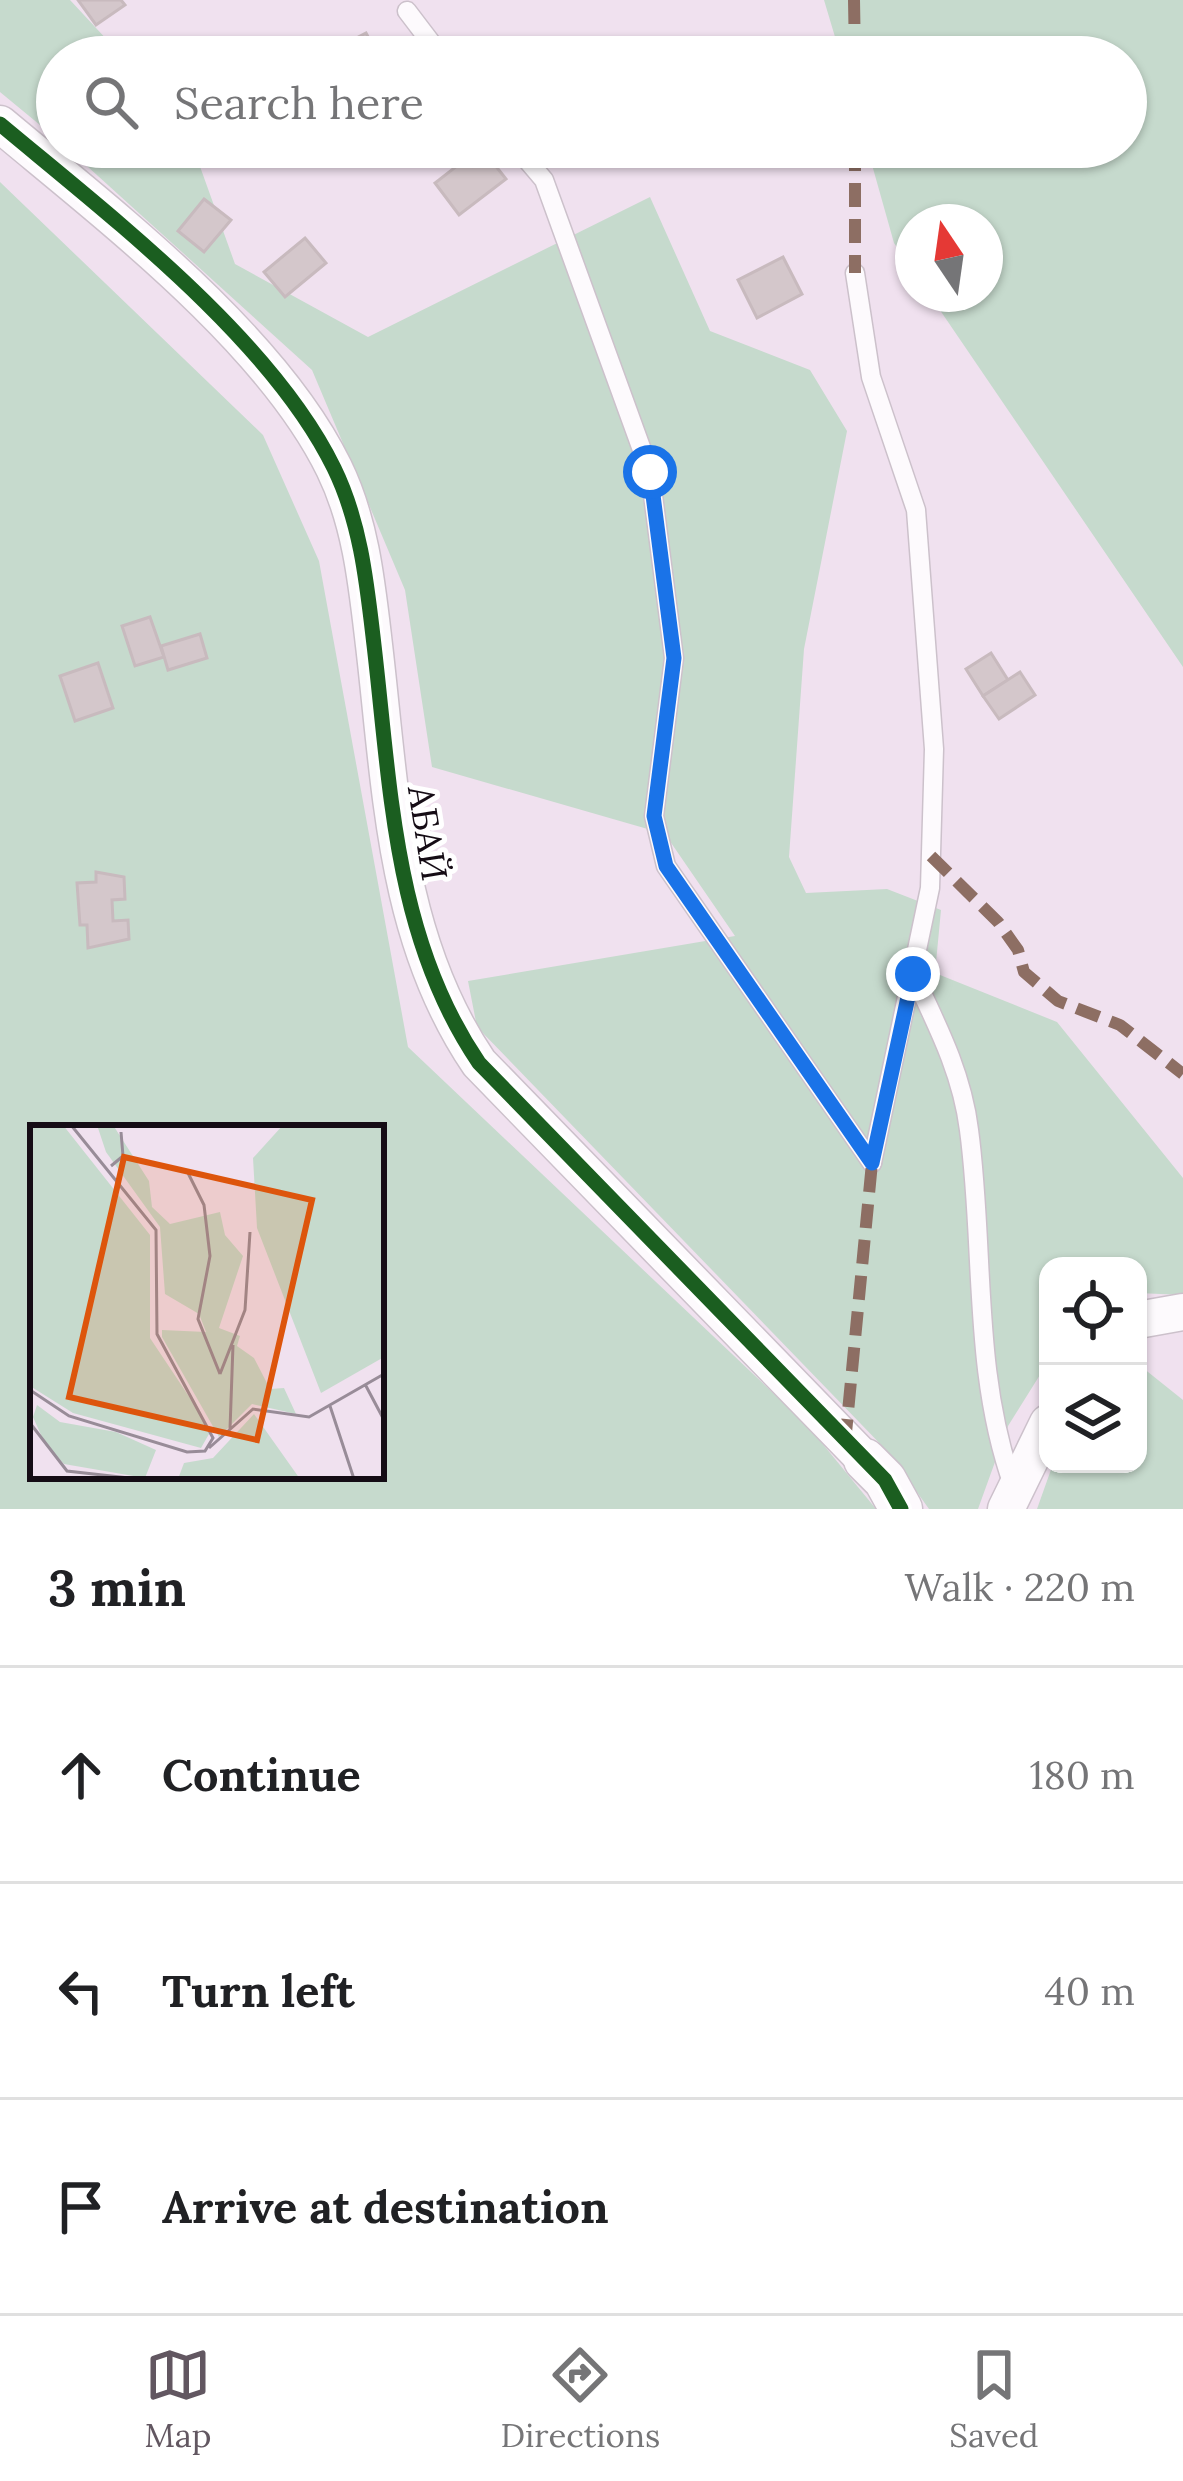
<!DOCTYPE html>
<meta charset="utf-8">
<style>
body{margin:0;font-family:Lora,serif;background:#f6f6f6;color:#202124}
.controls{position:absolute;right:36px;bottom:36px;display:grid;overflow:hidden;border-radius:24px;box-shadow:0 3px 9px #0004}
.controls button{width:108px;height:108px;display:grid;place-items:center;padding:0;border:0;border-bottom:3px solid #e0e0e0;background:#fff;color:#202124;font:60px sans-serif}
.compass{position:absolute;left:895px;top:204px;width:108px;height:108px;border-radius:50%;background:#fff;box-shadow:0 3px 9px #0004;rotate:347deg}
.stop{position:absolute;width:36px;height:36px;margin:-27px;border:9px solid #1a73e8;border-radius:50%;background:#fff}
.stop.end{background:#1a73e8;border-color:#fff;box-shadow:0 3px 12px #0008}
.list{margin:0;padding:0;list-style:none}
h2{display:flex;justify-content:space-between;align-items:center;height:156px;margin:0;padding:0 48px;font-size:51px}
h2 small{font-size:39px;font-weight:400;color:#757577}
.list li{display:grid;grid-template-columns:78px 1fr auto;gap:36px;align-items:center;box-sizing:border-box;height:216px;padding:0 48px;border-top:3px solid #e0e0e0}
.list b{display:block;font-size:45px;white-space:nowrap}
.list em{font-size:39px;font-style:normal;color:#757577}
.icon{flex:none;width:66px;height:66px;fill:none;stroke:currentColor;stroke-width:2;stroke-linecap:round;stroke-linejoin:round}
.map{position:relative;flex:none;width:1183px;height:1509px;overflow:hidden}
.search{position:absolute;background:#fff;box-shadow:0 3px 9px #0004;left:36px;right:36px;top:36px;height:132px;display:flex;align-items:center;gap:30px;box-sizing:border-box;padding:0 42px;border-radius:66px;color:#757577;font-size:45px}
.sheet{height:804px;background:#fff}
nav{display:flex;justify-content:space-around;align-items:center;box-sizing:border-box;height:168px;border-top:3px solid #e0e0e0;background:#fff;font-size:33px;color:#757577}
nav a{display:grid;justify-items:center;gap:6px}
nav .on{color:#625761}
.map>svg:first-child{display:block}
</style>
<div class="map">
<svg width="1183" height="1509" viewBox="0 0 1183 1509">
<rect width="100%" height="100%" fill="#f0e1ef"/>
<g fill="#c6dacd" fill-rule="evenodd">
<polygon points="0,0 70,0 123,57 57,57 57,139 0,92"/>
<polygon points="824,0 1183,0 1183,667 929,294 985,294 985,222 913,222 913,271 894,243 867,147 1126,147 1126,57 841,57"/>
<polygon points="66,147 193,147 235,264 368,337 650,197 710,331 810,370 847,431 804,649 789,857 806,893 887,889 941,910 935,973 1057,1022 1183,1178 1183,1295 1138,1293 1138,1266 1048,1266 1048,1362 1008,1426 978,1509 929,1509 889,1453 477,1027 468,981 735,936 665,834 432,767 405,590 312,370"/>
<path d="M0,182L263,435L319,561L408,1047L808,1426L876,1509H0ZM33,1128H381V1476H33Z"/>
<polygon points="1138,1364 1183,1400 1183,1509 1037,1509 1053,1464 1138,1464"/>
</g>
<g fill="#d4c7cb" stroke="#c8babe" stroke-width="3">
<polygon points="78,0 121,0 125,5 96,25"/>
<polygon points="366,33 379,57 342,57 337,48"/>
<polygon points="487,155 506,179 459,215 435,183 467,158 473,166"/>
<polygon points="204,199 231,220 204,252 178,231"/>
<polygon points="305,238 326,263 285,297 264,272"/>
<polygon points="783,257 802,294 757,318 738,280"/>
<polygon points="150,617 164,657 135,666 122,626"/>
<polygon points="200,634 207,658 168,670 161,646"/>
<polygon points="991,653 1008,680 983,696 966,669"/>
<polygon points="98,663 113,708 75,721 60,676"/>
<polygon points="1020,672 1035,695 999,719 983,696"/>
<polygon points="96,872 124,877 125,899 112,900 113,921 128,920 129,939 88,948 87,925 80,925 77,883 96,882"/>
</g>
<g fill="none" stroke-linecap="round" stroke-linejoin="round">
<defs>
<g id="service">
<polyline points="407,11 442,57"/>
<polyline points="516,147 544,180 650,472 674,658 654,816 666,866 872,1163"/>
<polyline points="855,273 871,377 916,510 934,749 930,888 872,1163"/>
<path d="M913,974C937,1025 962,1073 969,1130C985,1248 972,1371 1013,1485"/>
</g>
<g id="minor">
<path d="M0,124C110,216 271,339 334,468C361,523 367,585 374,645C391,790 394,938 479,1063L865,1460"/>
<polyline points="1138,1320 1183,1312"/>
<polyline points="1006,1509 1048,1423"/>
</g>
<polyline id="tertiary" points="865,1460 885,1480 901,1509"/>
</defs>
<use href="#service" stroke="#ccc1cb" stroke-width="21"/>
<use href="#minor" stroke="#ccc1cb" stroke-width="39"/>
<use href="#tertiary" stroke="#ccc1cb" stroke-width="45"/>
<use href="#service" stroke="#fdfafd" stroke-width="18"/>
<use href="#minor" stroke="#fdfafd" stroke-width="36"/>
<use href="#tertiary" stroke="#fdfafd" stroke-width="42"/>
<g stroke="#8d6e63" stroke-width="12" stroke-dasharray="24 12" stroke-linecap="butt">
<polyline points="854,0 855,57"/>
<polyline points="855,147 855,273"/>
<polyline points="931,856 998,922 1018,950 1024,972 1058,1001 1120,1025 1183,1074"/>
<polyline points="845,1443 872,1163"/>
</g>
<defs>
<path id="cycleway" d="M0,124C110,216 271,339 334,468C361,523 367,585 374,645C391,790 394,938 479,1063L885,1480L901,1509"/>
</defs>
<use href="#cycleway" stroke="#fff" stroke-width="22"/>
<use href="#cycleway" stroke="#1b5e20" stroke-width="15"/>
</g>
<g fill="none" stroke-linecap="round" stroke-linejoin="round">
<polyline stroke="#1a73e8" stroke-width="15" points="650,472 674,658 654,816 666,866 872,1163 913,974"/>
</g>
<g text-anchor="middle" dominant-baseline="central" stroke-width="10" stroke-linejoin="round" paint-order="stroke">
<g font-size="36" fill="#150c15" stroke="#fff">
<text transform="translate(428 833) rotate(81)">АБАЙ</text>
</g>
</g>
<g transform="translate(30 1125)">
<rect width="354" height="354" fill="#f0e1ef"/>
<path d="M0,0H33L120,110V213L170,288L179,309L171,323L43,288L0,261ZM67,0H83L119,56L122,82L140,99L190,87L195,110L213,131L189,203L210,211L207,221L224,233L240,264L254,263L266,289L222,279L189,312L132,212V205L176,207L169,189L135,169L130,102L76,27ZM253,0H354V232L291,268L227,103L223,33ZM7,280L30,297L86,307L126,325L115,353L34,339L16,321L3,292ZM224,289L270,354H148L154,338L183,333Z" fill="#c6dacd"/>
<path fill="none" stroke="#988c98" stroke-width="3" d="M81,41L93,31L91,7M158,48L174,80L180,131L168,194L190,249M190,249L215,185L220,107M336,261L354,295M0,265L39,291L157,327L175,326L183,313L127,209L126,105L41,0M300,281L324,354M0,298L37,346L108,354M200,304L203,220M179,323L223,284L279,292L354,249"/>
<path fill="#dd550c" fill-opacity="0.15" stroke="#dd550c" stroke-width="6" d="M94,32L282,75L227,315L39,272Z"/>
<rect width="354" height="354" fill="none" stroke="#150c15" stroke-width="6"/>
</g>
</svg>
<div class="controls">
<button><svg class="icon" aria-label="locate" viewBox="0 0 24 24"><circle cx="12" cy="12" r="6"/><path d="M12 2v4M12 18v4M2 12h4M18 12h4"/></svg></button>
<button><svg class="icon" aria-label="layers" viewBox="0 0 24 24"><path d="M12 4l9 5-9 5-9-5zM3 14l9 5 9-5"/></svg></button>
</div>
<svg class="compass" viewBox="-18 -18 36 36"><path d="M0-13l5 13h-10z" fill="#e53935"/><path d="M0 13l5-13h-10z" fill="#757577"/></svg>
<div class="stop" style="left:650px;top:472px"></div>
<div class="stop end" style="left:913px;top:974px"></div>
<div class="search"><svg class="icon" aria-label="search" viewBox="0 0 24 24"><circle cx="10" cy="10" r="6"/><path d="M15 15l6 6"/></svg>Search here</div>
</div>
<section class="sheet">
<h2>3 min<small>Walk · 220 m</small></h2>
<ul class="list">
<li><svg class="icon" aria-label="ahead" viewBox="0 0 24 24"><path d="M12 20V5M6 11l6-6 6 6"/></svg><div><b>Continue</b></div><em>180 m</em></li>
<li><svg class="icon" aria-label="left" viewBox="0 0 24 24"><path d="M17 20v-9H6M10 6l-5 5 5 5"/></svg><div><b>Turn left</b></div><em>40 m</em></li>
<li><svg class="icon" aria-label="arrive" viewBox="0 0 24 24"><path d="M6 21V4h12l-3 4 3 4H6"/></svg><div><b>Arrive at destination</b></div></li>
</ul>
</section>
<nav>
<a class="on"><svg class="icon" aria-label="map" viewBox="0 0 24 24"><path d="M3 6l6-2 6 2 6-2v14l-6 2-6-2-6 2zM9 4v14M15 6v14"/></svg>Map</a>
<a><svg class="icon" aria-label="directions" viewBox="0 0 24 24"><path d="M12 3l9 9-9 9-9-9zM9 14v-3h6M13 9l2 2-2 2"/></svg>Directions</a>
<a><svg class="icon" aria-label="saved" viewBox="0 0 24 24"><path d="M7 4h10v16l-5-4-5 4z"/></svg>Saved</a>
</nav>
